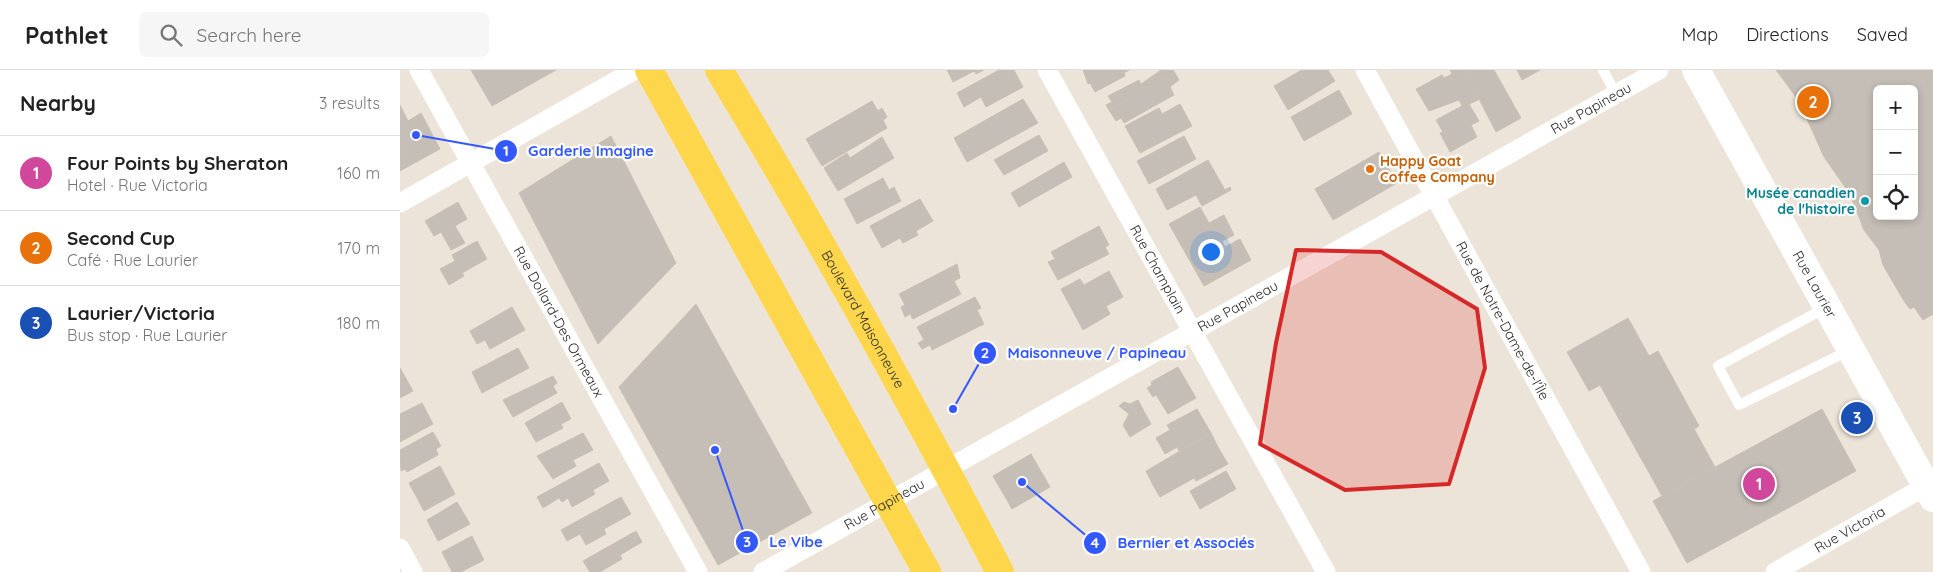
<!DOCTYPE html>
<meta charset="utf-8">
<style>
body{margin:0;font-family:Quicksand,sans-serif;background:#f6f6f6;color:#222}
.controls{position:absolute;right:15px;top:15px;display:grid;overflow:hidden;border-radius:8px;box-shadow:0 2px 8px #0003}
.controls button{width:45px;height:45px;display:grid;place-items:center;padding:0;border:0;border-bottom:1px solid #e0e0e0;background:#fff;color:#222;font:25px sans-serif}
.you{position:absolute;left:810px;top:181px;width:18px;height:18px;margin:-12px;border:4px solid #fff;border-radius:50%;background:#1a73e8;box-shadow:0 0 0 8px #1a73e833}
.badge{display:grid;place-items:center;width:32px;height:32px;border-radius:50%;background:#1a73e8;color:#fff;font-size:16px;font-weight:700}
.pin{position:absolute;translate:-50% -50%;border:2px solid #fff;box-shadow:0 1px 5px #0006}
.list{margin:0;padding:0;list-style:none}
h2{display:flex;justify-content:space-between;align-items:center;height:65px;margin:0;padding:0 20px;font-size:21px}
h2 small{font-size:16px;font-weight:400;color:#767676}
.list li{display:grid;grid-template-columns:32px 1fr auto;gap:15px;align-items:center;box-sizing:border-box;height:75px;padding:0 20px;border-top:1px solid #e0e0e0}
.list b{display:block;font-size:19px;white-space:nowrap}
.list p{margin:0;font-size:16px;white-space:nowrap;color:#767676}
.list em{font-size:16px;font-style:normal;color:#767676}
.icon{flex:none;width:28px;height:28px;fill:none;stroke:currentColor;stroke-width:2;stroke-linecap:round;stroke-linejoin:round}
.map{position:relative;flex:none;width:1533px;height:502px;overflow:hidden}
header{display:flex;align-items:center;gap:30px;box-sizing:border-box;height:70px;padding:0 25px;background:#fff;border-bottom:1px solid #e0e0e0}
header strong{font-size:24px}
nav{display:flex;gap:28px;margin-inline-start:auto;font-size:18px}
.search{width:350px;height:45px;background:#f6f6f6;display:flex;align-items:center;gap:12px;box-sizing:border-box;padding:0 18px;border-radius:8px;color:#767676;font-size:19px}
main{display:flex}
aside{flex:1;background:#fff}
.map>svg:first-child{display:block}
</style>
<header>
<strong>Pathlet</strong>
<div class="search"><svg class="icon" aria-label="search" viewBox="0 0 24 24"><circle cx="10" cy="10" r="6"/><path d="M15 15l6 6"/></svg>Search here</div>
<nav><a>Map</a><a>Directions</a><a>Saved</a></nav>
</header>
<main>
<aside>
<h2>Nearby<small>3 results</small></h2>
<ul class="list">
<li><span class="badge" style="background:#d1479c">1</span><div><b>Four Points by Sheraton</b><p>Hotel · Rue Victoria</p></div><em>160 m</em></li>
<li><span class="badge" style="background:#e8710a">2</span><div><b>Second Cup</b><p>Café · Rue Laurier</p></div><em>170 m</em></li>
<li><span class="badge" style="background:#1a4fb4">3</span><div><b>Laurier/Victoria</b><p>Bus stop · Rue Laurier</p></div><em>180 m</em></li>
</ul>
</aside>
<div class="map">
<svg width="1533" height="502" viewBox="0 0 1533 502">
<rect width="100%" height="100%" fill="#ede4d9"/>
<g fill="#c4beb6" stroke="#c8c1b3" fill-rule="evenodd">
<polygon points="71,0 156,0 92,36"/>
<polygon points="547,0 584,0 576,4 574,1 553,12"/>
<polygon points="599,0 614,0 623,17 586,37 581,27 564,37 557,23"/>
<polygon points="683,0 729,0 724,3 725,6 695,22 690,13 688,14"/>
<polygon points="761,0 773,0 775,3 709,40 706,35 712,32 708,26 739,10 741,14"/>
<polygon points="902,0 928,0 935,11 888,40 874,16"/>
<polygon points="1050,0 1064,0 1078,24 1061,34 1059,30 1029,41 1016,19 1042,5 1044,8 1052,4"/>
<polygon points="1064,0 1094,0 1121,48 1096,62"/>
<polygon points="1117,0 1140,0 1122,10"/>
<path d="M1376,0H1533V244L1523,250L1514,237L1510,239L1504,231L1483,195L1479,180L1464,160L1450,124L1424,87L1399,31ZM1477,19H1514V146H1477Z"/>
<polygon points="775,3 779,10 770,17 774,25 724,53 721,48 716,51 709,40"/>
<polygon points="939,20 952,44 904,71 891,47"/>
<polygon points="1078,24 1080,29 1069,34 1079,51 1071,55 1077,67 1050,82 1040,63 1043,62 1036,50 1062,36 1061,34"/>
<polygon points="623,29 638,53 567,92 554,68"/>
<polygon points="472,31 478,41 482,38 487,47 483,50 487,58 422,96 406,69"/>
<polygon points="780,34 792,56 740,83 725,56 759,38 762,44"/>
<polygon points="0,35 8,51 21,43 40,79 0,101"/>
<polygon points="639,65 648,81 604,105 594,90"/>
<polygon points="211,66 276,193 198,274 119,123"/>
<polygon points="784,66 796,89 749,114 737,91"/>
<polygon points="482,67 494,88 438,121 424,98 447,83 450,88"/>
<polygon points="979,82 997,113 933,150 915,119"/>
<polygon points="808,90 825,120 830,117 831,120 802,136 796,125 767,140 756,119"/>
<polygon points="664,92 672,107 619,137 611,123"/>
<polygon points="483,108 489,120 494,117 501,131 457,154 444,129"/>
<polygon points="520,129 533,151 516,161 518,165 503,173 500,168 482,178 470,156"/>
<polygon points="58,132 67,149 55,156 65,173 51,180 41,162 34,166 25,151"/>
<polygon points="800,137 809,153 824,145 834,165 822,171 825,177 840,169 851,190 804,216 769,154"/>
<polygon points="699,156 709,175 705,177 709,184 658,210 648,192 655,189 651,182"/>
<polygon points="77,171 87,189 62,203 64,206 49,215 40,199 55,191 52,185"/>
<polygon points="557,194 560,208 554,211 561,224 513,249 510,244 505,247 501,237 505,235 499,224"/>
<polygon points="709,201 723,227 706,236 710,244 683,260 661,219 680,209 684,215"/>
<polygon points="575,227 581,238 577,240 584,254 532,280 530,275 522,279 518,273 524,270 517,257"/>
<polygon points="296,234 412,443 318,495 219,317"/>
<polygon points="112,237 125,260 90,279 85,270 77,274 70,261"/>
<polygon points="1228,248 1249,286 1258,281 1299,356 1294,359 1315,397 1262,426 1200,315 1189,321 1167,282"/>
<polygon points="118,278 129,298 82,323 72,302"/>
<polygon points="778,297 796,328 768,344 756,325 753,327 747,318 752,315 751,312"/>
<polygon points="0,298 13,321 0,328"/>
<polygon points="153,306 157,313 153,316 157,323 113,347 103,330"/>
<polygon points="738,330 751,354 730,367 723,355 729,344 719,336 724,332 730,334"/>
<polygon points="162,332 171,349 161,354 163,358 136,372 125,353"/>
<polygon points="22,333 33,354 0,372 0,344"/>
<polygon points="797,339 811,363 779,381 777,377 765,384 756,368 770,360 767,355"/>
<polygon points="1422,339 1456,401 1287,493 1253,431"/>
<polygon points="33,362 41,376 36,379 38,385 7,402 5,399 1,401 0,380"/>
<polygon points="183,363 193,380 173,390 176,396 153,409 137,386"/>
<polygon points="811,363 819,379 754,417 746,401"/>
<polygon points="819,379 828,394 796,411 794,408 760,427 754,417"/>
<polygon points="631,384 650,417 612,439 593,406"/>
<polygon points="199,393 209,411 193,420 195,424 172,437 168,428 162,432 159,428 143,438 137,427"/>
<polygon points="40,396 55,424 24,441 9,413"/>
<polygon points="826,401 836,419 800,439 790,421"/>
<polygon points="221,427 231,444 204,459 206,464 186,475 180,464 167,471 161,460"/>
<polygon points="57,432 70,454 38,471 27,450"/>
<polygon points="236,461 242,472 220,485 222,489 200,502 190,502 183,491"/>
<polygon points="72,466 84,490 61,502 52,502 42,482"/>
</g>
<g fill="none" stroke-linecap="round" stroke-linejoin="round">
<g stroke="#fff" stroke-width="10">
<polyline points="1203,0 1216,24"/>
<polyline points="1427,237 1318,296 1339,335 1450,280"/>
</g>
<g stroke="#fff" stroke-width="19">
<path id="s1" d="M19,0L298,502"/>
<path id="s2" d="M647,0L926,502"/>
<path id="s3" d="M965,0L1241,502"/>
<polyline points="0,133 235,0"/>
<polyline points="0,478 13,502"/>
<path id="s4" d="M363,502L1259,0"/>
<path id="s5" d="M1375,502L1526,416"/>
</g>
<path stroke="#fff" stroke-width="28" id="s6" d="M1296,0L1533,428"/>
<g stroke="#fed64c" stroke-width="28">
<polyline points="249,0 527,502"/>
<path id="s7" d="M319,0C418,164 511,332 600,502"/>
</g>
</g>
<path fill="#d62828" fill-opacity="0.2" stroke="#d62828" stroke-width="4" stroke-linejoin="round" d="M896,180L981,182L1077,239L1085,298L1049,414L945,420L860,374L876,273Z"/>
<circle fill="#e8710a" stroke="#fff" stroke-width="2" cx="970" cy="99" r="5"/>
<circle fill="#0f9aa8" stroke="#fff" stroke-width="2" cx="1465" cy="131" r="5"/>
<g text-anchor="middle" dominant-baseline="central" stroke-width="4.5" stroke-linejoin="round" paint-order="stroke">
<g font-size="14" fill="#292929" stroke="#fff">
<text stroke="none"><textPath href="#s4" startOffset="949">Rue Papineau</textPath></text>
<text stroke="none"><textPath href="#s2" startOffset="228">Rue Champlain</textPath></text>
<text stroke="none"><textPath href="#s6" startOffset="245">Rue Laurier</textPath></text>
<text stroke="none"><textPath href="#s4" startOffset="544">Rue Papineau</textPath></text>
<text stroke="none"><textPath href="#s7" startOffset="288">Boulevard Maisonneuve</textPath></text>
<text stroke="none"><textPath href="#s1" startOffset="288">Rue Dollard-Des Ormeaux</textPath></text>
<text stroke="none"><textPath href="#s3" startOffset="286">Rue de Notre-Dame-de-I'Île</textPath></text>
<text stroke="none"><textPath href="#s4" startOffset="139">Rue Papineau</textPath></text>
<text stroke="none"><textPath href="#s5" startOffset="86">Rue Victoria</textPath></text>
</g>
<g font-size="14" font-weight="bold" fill="#c56008" stroke="#fff" text-anchor="start">
<text x="980" y="91">Happy Goat<tspan x="980" dy="16">Coffee Company</tspan></text>
</g>
<g font-size="14" font-weight="bold" fill="#0d838f" stroke="#fff" text-anchor="end">
<text x="1455" y="123">Musée canadien<tspan x="1455" dy="16">de l'histoire</tspan></text>
</g>
</g>
<path fill="none" stroke="#3458ff" stroke-width="2" d="M16 65L106 81M553 339L585 283M315 380L347 472M622 412L695 473"/>
<g fill="#3458ff" stroke="#fff" stroke-width="2">
<circle cx="16" cy="65" r="5"/>
<circle cx="553" cy="339" r="5"/>
<circle cx="315" cy="380" r="5"/>
<circle cx="622" cy="412" r="5"/>
<circle cx="106" cy="81" r="12"/>
<circle cx="585" cy="283" r="12"/>
<circle cx="347" cy="472" r="12"/>
<circle cx="695" cy="473" r="12"/>
</g>
<g font-size="15" text-anchor="middle" font-weight="bold" fill="#fff">
<text x="106" y="86">1</text>
<text x="585" y="288">2</text>
<text x="347" y="477">3</text>
<text x="695" y="478">4</text>
</g>
<g font-size="15" text-anchor="middle" font-weight="bold" fill="#3458ff" stroke="#fff" stroke-width="4.5" stroke-linejoin="round" paint-order="stroke">
<text x="191" y="86">Garderie Imagine</text>
<text x="697" y="288">Maisonneuve / Papineau</text>
<text x="396" y="477">Le Vibe</text>
<text x="786" y="478">Bernier et Associés</text>
</g>
</svg>
<div class="controls">
<button>+</button>
<button>−</button>
<button><svg class="icon" aria-label="locate" viewBox="0 0 24 24"><circle cx="12" cy="12" r="6"/><path d="M12 2v4M12 18v4M2 12h4M18 12h4"/></svg></button>
</div>
<div class="you"></div>
<div class="pin badge" style="left:1359px;top:414px;background:#d1479c">1</div>
<div class="pin badge" style="left:1413px;top:32px;background:#e8710a">2</div>
<div class="pin badge" style="left:1457px;top:348px;background:#1a4fb4">3</div>
</div>
</main>
